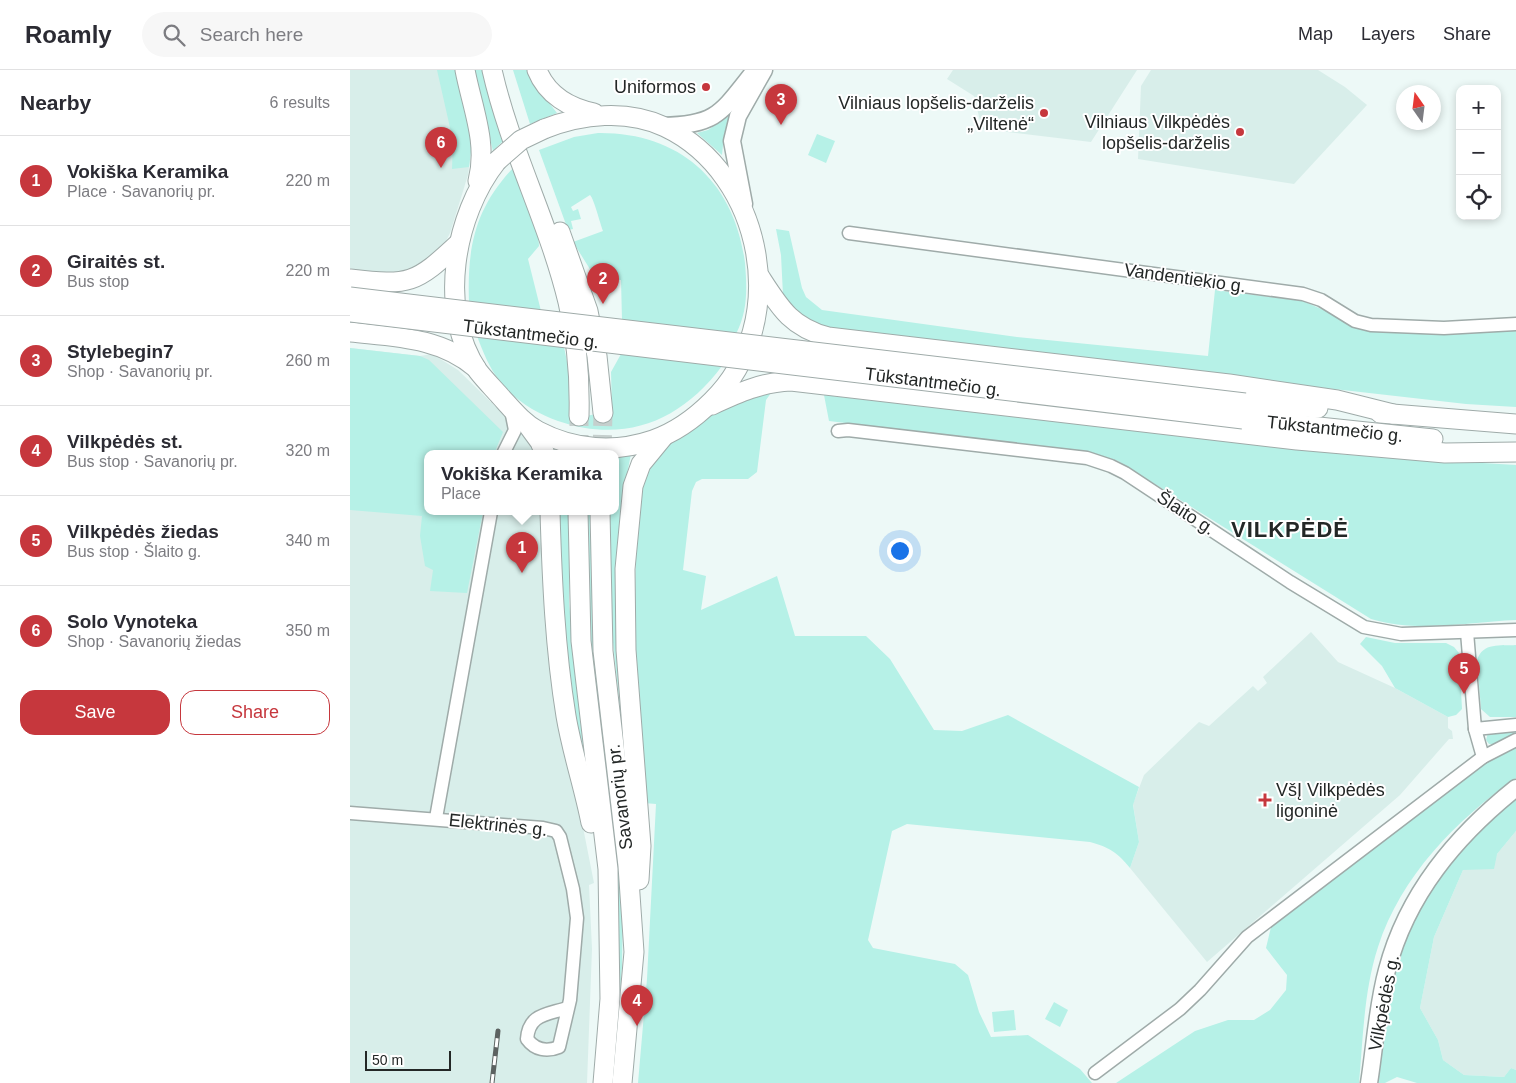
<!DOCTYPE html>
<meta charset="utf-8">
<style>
body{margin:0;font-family:Helvetica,sans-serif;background:#f7f7f7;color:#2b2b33}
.controls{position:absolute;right:15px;top:15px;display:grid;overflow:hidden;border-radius:10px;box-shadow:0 2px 8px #0003}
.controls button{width:45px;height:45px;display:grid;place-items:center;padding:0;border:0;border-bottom:1px solid #e1e1e2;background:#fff;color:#2b2b33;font:25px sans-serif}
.compass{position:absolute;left:1046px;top:15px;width:45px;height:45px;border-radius:50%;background:#fff;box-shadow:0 2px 8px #0003;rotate:346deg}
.scale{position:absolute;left:15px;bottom:12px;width:86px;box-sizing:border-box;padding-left:5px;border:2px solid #232726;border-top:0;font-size:14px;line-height:18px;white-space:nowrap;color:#232726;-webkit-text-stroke:4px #fff;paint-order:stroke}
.you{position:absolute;left:549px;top:480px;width:18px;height:18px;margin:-12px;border:4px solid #fff;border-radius:50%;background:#1a73e8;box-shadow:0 0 0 8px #1a73e833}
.badge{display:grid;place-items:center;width:32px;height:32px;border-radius:50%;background:#c6373d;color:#fff;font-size:16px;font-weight:700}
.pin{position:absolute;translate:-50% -41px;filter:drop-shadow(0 1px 2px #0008)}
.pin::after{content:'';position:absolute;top:26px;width:18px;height:15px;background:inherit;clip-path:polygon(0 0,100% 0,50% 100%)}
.popup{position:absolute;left:74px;top:380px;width:195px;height:65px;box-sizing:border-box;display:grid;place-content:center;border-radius:10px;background:#fff;filter:drop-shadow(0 1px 4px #0005);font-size:16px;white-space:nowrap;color:#7c7c81}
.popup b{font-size:19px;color:#2b2b33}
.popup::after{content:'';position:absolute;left:50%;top:100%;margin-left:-10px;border:10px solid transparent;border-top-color:#fff}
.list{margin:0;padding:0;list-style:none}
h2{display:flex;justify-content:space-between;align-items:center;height:65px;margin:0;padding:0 20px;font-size:21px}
h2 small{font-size:16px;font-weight:400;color:#7c7c81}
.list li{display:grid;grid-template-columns:32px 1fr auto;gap:15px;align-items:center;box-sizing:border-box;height:90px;padding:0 20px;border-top:1px solid #e1e1e2}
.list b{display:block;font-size:19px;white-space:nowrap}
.list p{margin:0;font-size:16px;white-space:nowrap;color:#7c7c81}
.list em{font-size:16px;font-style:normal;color:#7c7c81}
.actions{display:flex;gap:10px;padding:15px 20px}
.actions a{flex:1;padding:11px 0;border:1px solid #c6373d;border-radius:15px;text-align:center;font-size:18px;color:#c6373d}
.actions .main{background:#c6373d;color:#fff}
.icon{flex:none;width:28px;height:28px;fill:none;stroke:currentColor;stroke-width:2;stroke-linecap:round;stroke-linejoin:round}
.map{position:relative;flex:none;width:1166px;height:1013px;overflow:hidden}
header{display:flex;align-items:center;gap:30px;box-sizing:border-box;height:70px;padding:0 25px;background:#fff;border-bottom:1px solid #e1e1e2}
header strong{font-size:24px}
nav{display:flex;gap:28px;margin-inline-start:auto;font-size:18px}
.search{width:350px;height:45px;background:#f7f7f7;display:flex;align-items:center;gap:12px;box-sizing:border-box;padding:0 18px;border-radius:28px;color:#7c7c81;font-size:19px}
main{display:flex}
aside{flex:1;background:#fff}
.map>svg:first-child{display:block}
</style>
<header>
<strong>Roamly</strong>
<div class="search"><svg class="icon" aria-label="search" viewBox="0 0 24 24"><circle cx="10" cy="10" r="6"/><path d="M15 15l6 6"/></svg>Search here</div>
<nav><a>Map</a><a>Layers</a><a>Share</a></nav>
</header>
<main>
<aside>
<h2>Nearby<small>6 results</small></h2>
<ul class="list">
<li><span class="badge">1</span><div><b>Vokiška Keramika</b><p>Place · Savanorių pr.</p></div><em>220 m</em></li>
<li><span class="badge">2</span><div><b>Giraitės st.</b><p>Bus stop</p></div><em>220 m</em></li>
<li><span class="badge">3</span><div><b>Stylebegin7</b><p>Shop · Savanorių pr.</p></div><em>260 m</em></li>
<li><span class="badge">4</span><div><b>Vilkpėdės st.</b><p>Bus stop · Savanorių pr.</p></div><em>320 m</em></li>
<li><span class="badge">5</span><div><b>Vilkpėdės žiedas</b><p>Bus stop · Šlaito g.</p></div><em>340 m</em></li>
<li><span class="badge">6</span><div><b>Solo Vynoteka</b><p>Shop · Savanorių žiedas</p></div><em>350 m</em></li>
</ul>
<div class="actions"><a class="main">Save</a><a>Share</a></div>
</aside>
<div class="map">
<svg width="1166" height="1013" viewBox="0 0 1166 1013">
<rect width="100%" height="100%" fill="#edf9f7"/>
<g fill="#d8eeea">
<polygon points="0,0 108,0 122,74 118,105 100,163 93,177 62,201 22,205 0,198"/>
<polygon points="603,0 787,0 741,72 632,59 624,26 597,9"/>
<polygon points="801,0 968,0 995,17 1017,35 944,114 788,89 791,16"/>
<polygon points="0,278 70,286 82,284 108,300 147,338 178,371 185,383 78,384 78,442 194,442 213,656 244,813 239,815 242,879 237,1013 0,1013"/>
<polygon points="961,562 988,592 1045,618 1098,647 1098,658 1102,661 1103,669 1099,669 1050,725 857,892 780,798 789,772 783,734 794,705 849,652 859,656 903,616 908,621 917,613 913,607"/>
<polygon points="1166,761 1166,1000 1161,998 1154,1007 1114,1005 1093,990 1088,970 1070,938 1084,867 1113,800 1147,784"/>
</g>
<g fill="#b6f1e7">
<polygon points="87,0 108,0 122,74 119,97 102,99 103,71"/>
<polygon points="123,0 133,0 154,70 143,81"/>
<polygon points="163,0 180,0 192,24 207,43 180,54"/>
<polygon points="380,45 374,65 372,85 347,63 358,60"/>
<path d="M248,63C330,62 385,112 395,193C397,218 398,241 386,264L272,250L271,210L248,212L223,172L253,161C250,153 244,129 240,125L221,137L223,141L228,139L231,149L221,151L223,159L218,160L189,80L224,67Z"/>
<polygon points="467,64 485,71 476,93 458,85"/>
<path d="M164,97L188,163L189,176L178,189L191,241L119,232C117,177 125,138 164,97Z"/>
<polygon points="426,159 439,161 452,218 456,227 472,240 667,267 858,286 865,220 953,231 994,249 1166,258 1166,337 1116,334 481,262 454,252 433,225 431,185"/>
<path d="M127,266L214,277L222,316L236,346L262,341L261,302L271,284L372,296C331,351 275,374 208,351C186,343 164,330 149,310C139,297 133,282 127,266Z"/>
<polygon points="0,278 70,286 79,290 153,362 144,384 78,384 78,442 133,442 117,523 80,521 83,500 75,496 70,466 72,446 0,440"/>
<path d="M421,323L416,330L407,402L398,409H352L346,412L342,421L333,500L356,506L351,540L427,506L445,566H516L540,589L584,660L612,661L658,645L789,717L783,735L789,772L780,798C768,783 759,777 740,772L557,754L542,761L518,870L523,878L605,894L618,905L629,942L641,967L678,965L730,999L742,1013H288L297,909L306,734L294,733C288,649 283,565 286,482C286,462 286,423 294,406C309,374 361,340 394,328C402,325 412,324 421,323Z"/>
<path d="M474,325L999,385L1166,395V550C1119,552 1067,563 1021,549L768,391L743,383L479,351Z"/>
<polygon points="281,384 275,414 275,686 262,563 258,442 266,442 266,385"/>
<polygon points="207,442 219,442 219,533 240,725 222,630 216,574"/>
<polygon points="236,442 243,442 273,837 272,897 268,944 268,830 238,577"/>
<polygon points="1016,567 1045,573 1096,573 1104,577 1109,583 1112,639 1106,645 1098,647 1045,618 1032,596 1010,574"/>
<path d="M1166,575V647H1140L1131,639L1127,590C1133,572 1150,576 1166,575Z"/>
<polygon points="1166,660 1166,666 1144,674 1139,674 1136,670 1138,663"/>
<path d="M1166,677V708C1106,750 1051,806 1028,877C1014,920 1013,968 1009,1013H766L845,961L878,950H904L920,940L936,920L937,905L916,878L921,857L1135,693Z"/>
<path d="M1166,729V761L1147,784L1144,799L1113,800L1084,867L1070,938L1088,970L1093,990L1114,1005L1154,1007L1161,998L1166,1000V1013H1067L1047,1007L1035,1013H1028C1034,966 1038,915 1054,871C1071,820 1123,760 1166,729Z"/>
<polygon points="704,932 718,940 710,957 695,949"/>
<polygon points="664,940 666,960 644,962 642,942"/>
</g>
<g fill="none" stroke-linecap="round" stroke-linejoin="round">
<g stroke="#c5cfcd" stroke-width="19" stroke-dasharray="19 9" stroke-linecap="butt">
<polyline points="229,384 229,346"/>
<polyline points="252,384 253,343"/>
</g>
<defs>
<g id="minor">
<polyline points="499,163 953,224 971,230 1005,251 1021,255 1094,258 1166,254"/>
<polyline points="488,361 498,360 737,388 761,396 775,403 940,512 1014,557 1051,564 1166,560"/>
<polyline points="153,384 165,360 161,340"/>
<polyline points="1117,562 1125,659 1166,655"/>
<polyline points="1125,659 1133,687"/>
<path d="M0,743L193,758L206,761L210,767L223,819L227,848L220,930L209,977C197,982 185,980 177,969C179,944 196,945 217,938"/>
<polyline points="86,748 141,442"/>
<polyline points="745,1003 830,939 850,920 897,867 1133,687 1166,670"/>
</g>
<g id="major">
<path d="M313,56C366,55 371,43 402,4"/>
<polyline points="394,134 382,71 388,46 414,0"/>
<path d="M1019,1013C1025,976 1027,936 1037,900C1057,824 1106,766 1166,718"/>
</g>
<g id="highway">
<path d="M115,0C122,37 138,73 128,111"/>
<path d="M142,0C160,80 199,153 218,232C227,270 230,308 229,346"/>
<path d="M187,0C197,25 220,38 244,43"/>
<path d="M147,91C104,145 87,241 128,301C135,310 143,318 150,326C162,339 173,353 188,361C224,380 265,383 303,370C326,362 346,347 362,331C442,253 414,104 315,57C277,39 232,44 194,59"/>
<polyline points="210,162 238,241 247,286 253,343"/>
<path d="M410,207C430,238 441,257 478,267L879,314L987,330L1043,344"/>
<path d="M0,209C60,216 65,214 109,173"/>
<path d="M0,262C45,267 90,267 126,298"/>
<polyline points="895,333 968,338"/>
<path d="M362,335C388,323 412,312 441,311L947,370L1095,383L1166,382"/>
<polyline points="1030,343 1166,354"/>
<polyline points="893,349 1083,369"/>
<polyline points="179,357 190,372 195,384"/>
<path d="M200,442C202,510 205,578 216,646C222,682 234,717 241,753"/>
<polyline points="228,442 231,571 258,799 260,929 253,1013"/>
<polyline points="250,442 253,581 278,796 284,882 272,1013"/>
<polyline points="289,810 291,776 276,580 275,499 283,416 291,394 314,366"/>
</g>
</defs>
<use href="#minor" stroke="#9faba9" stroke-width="15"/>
<use href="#major" stroke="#9faba9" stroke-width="19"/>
<use href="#highway" stroke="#9faba9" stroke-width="21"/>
<use href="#minor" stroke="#fff" stroke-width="12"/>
<use href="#major" stroke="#fff" stroke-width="16"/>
<use href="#highway" stroke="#fff" stroke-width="19"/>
<defs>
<polyline id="rail" points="142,1013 148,961"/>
</defs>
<use href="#rail" stroke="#5c6261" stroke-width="5"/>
<use href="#rail" stroke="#fff" stroke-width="3" stroke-dasharray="9" stroke-linecap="butt"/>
<defs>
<g id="highway-bridge">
<polyline points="147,91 171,70 194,59"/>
<polyline points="0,227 895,333"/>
<polyline points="0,242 893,349"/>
</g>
</defs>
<use href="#highway-bridge" stroke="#9faba9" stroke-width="21" stroke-linecap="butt"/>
<use href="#highway-bridge" stroke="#fff" stroke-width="19"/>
</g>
<g fill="#c6373d" stroke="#fff" stroke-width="2">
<circle cx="356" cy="17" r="5"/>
<circle cx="694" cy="43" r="5"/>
<circle cx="890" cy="62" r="5"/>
<path d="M912.5 722.5h5v5h5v5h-5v5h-5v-5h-5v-5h5z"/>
</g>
<g text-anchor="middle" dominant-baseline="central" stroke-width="4" stroke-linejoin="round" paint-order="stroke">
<g font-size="18" fill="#232726" stroke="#fff" text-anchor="end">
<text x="346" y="17">Uniformos</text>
<text x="684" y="33">Vilniaus lopšelis-darželis<tspan x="684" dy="21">„Viltenė“</tspan></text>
<text x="880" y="52">Vilniaus Vilkpėdės<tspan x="880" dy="21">lopšelis-darželis</tspan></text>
<text x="926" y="720" text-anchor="start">VšĮ Vilkpėdės<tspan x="926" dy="21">ligoninė</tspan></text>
</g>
<g font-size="18" fill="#232726" stroke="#fff">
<text transform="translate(835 208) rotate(8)">Vandentiekio g.</text>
<text transform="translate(181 264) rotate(7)">Tūkstantmečio g.</text>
<text transform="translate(583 312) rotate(7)">Tūkstantmečio g.</text>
<text transform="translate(985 359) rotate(6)">Tūkstantmečio g.</text>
<text transform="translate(836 443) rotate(33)">Šlaito g.</text>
<text transform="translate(270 727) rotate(-97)">Savanorių pr.</text>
<text transform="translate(148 755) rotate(6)">Elektrinės g.</text>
<text transform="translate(1034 933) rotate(-79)">Vilkpėdės g.</text>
</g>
<g font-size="22" font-weight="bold" letter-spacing="1" fill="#232726" stroke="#fff">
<text x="940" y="459">VILKPĖDĖ</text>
</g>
</g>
</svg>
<div class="controls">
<button>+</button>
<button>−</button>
<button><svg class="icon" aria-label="locate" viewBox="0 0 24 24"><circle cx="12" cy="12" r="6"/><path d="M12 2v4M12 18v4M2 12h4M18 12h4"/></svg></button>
</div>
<svg class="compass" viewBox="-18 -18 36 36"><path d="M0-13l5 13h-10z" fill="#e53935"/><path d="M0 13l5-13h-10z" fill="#7c7c81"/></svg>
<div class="scale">50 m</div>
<div class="you"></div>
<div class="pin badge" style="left:172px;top:503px">1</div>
<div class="popup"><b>Vokiška Keramika</b>Place</div>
<div class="pin badge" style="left:253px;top:234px">2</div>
<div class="pin badge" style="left:431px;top:55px">3</div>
<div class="pin badge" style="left:287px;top:956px">4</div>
<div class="pin badge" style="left:1114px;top:624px">5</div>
<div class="pin badge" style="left:91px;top:98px">6</div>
</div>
</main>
